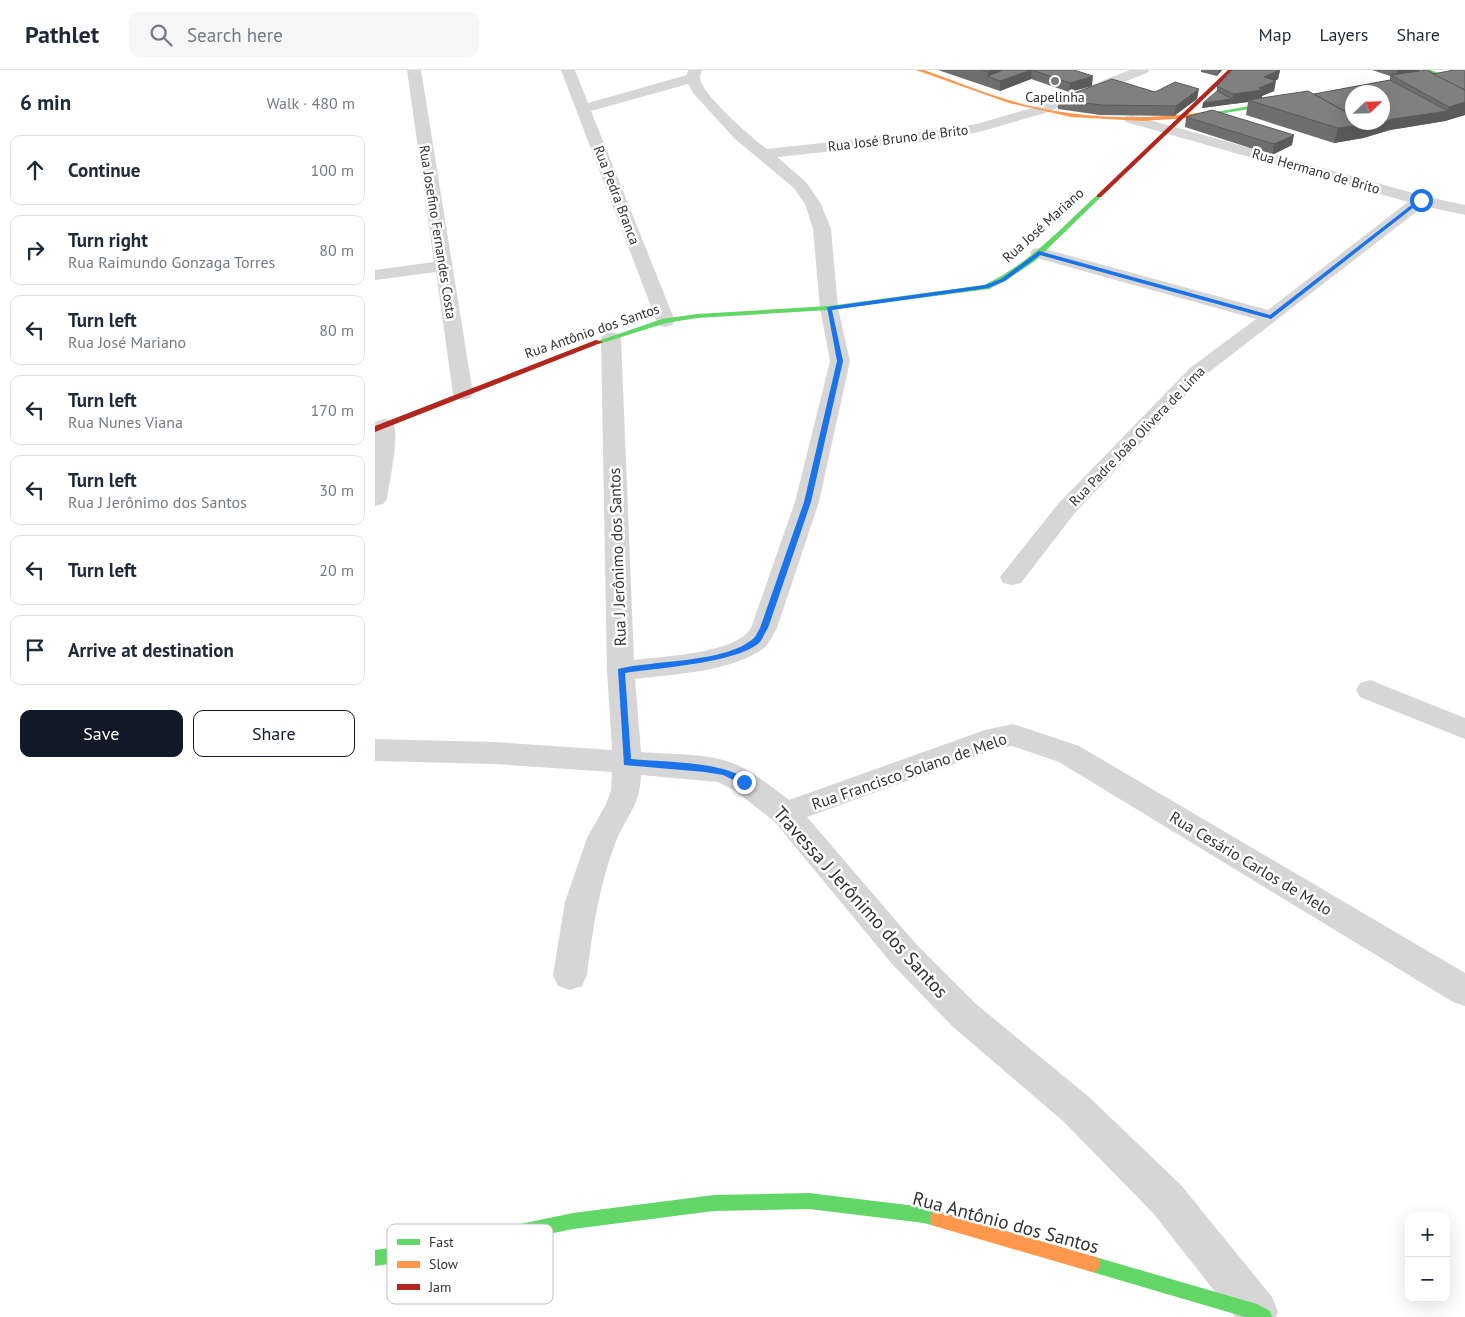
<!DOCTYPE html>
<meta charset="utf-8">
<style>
body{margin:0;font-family:"PT Sans",sans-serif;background:#f6f6f7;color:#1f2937}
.controls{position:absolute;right:15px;bottom:15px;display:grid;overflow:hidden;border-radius:10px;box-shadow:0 5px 20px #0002}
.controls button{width:45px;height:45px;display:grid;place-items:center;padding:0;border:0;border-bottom:1px solid #e0e1e3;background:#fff;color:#1f2937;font:25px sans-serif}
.compass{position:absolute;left:970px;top:15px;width:45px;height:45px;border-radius:50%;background:#fff;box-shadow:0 5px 20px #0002;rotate:67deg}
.stop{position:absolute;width:15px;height:15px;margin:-11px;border:4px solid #1a73e8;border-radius:50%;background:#fff}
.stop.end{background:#1a73e8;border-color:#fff;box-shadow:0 1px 5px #0008}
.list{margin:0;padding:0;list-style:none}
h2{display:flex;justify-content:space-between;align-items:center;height:65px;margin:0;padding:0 20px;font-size:21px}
h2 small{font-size:16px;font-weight:400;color:#747a83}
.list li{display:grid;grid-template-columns:32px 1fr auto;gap:15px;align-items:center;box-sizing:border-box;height:70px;margin:0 10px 10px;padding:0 10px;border:1px solid #e0e1e3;border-radius:10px}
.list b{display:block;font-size:19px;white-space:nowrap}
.list p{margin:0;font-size:16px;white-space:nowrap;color:#747a83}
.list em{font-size:16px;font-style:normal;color:#747a83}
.actions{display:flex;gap:10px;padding:15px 20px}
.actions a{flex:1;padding:11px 0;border:1px solid #111827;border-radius:10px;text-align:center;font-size:18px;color:#111827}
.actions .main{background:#111827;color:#fff}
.icon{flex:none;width:28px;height:28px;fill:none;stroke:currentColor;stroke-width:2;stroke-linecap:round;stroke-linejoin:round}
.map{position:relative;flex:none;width:1090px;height:1247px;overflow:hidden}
header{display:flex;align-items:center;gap:30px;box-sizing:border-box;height:70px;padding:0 25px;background:#fff;border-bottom:1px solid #e0e1e3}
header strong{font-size:24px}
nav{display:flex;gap:28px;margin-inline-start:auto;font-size:18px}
.search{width:350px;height:45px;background:#f6f6f7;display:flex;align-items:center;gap:12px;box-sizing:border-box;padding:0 18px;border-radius:10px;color:#747a83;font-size:19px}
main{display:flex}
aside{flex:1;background:#fff}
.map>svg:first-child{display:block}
</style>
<header>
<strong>Pathlet</strong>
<div class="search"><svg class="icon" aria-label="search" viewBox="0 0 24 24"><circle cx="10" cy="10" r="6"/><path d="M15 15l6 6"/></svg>Search here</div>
<nav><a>Map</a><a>Layers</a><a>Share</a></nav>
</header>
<main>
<aside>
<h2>6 min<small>Walk · 480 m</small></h2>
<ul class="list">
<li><svg class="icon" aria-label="ahead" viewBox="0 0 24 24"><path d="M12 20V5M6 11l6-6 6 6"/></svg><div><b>Continue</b></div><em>100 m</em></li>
<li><svg class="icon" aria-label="right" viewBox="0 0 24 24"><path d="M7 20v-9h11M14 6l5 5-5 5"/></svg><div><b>Turn right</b><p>Rua Raimundo Gonzaga Torres</p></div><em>80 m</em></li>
<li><svg class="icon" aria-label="left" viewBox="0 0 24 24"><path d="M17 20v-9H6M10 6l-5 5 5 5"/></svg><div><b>Turn left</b><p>Rua José Mariano</p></div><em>80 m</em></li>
<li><svg class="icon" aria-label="left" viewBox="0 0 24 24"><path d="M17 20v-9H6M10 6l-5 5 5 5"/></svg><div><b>Turn left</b><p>Rua Nunes Viana</p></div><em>170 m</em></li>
<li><svg class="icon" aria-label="left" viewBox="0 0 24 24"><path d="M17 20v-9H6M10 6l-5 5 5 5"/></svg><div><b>Turn left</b><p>Rua J Jerônimo dos Santos</p></div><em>30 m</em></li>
<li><svg class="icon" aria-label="left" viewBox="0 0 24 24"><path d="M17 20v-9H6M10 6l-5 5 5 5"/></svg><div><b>Turn left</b></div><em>20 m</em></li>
<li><svg class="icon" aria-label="arrive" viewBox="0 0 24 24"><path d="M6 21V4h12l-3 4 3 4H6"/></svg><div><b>Arrive at destination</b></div></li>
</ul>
<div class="actions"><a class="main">Save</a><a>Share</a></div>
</aside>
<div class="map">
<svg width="1090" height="1247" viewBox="0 0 1090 1247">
<rect width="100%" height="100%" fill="#fff"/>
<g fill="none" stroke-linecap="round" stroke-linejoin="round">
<g fill="#d6d6d6" fill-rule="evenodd">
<polygon points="32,0 46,0 98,324 95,328 88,330 81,328 78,324 61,202 0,210 0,200 59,192"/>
<path d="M186,0H200L213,33L312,5L313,0H327C326,3 325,5 325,8C326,24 378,69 392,79L556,61L602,54L660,37L755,0H774L772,3L670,43L604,62L556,71L402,87L431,112L446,134L456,159L463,238L475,291L444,432L402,558C398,564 395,573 389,578C357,602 299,604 260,609L266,682C296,685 334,682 362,695C381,704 397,717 414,730L610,660L638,654L704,676L1090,903V936L1078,932L684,692L637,676L623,678L432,747L541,874L601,934L714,1027L806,1115L897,1227L903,1242L901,1247H860L778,1143L688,1051L577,956L517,894L399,751L359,720L343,712L266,705C265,736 252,745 241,771C224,816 218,858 212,905L207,916L195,920L183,916L178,905L190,832L212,768L231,734L236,721L237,702L119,694L0,691V669L119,672L237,680L232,601L226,268L229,264L236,262L243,264L246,268L259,590C288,586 360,584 376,558L420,432L455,291L445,238L438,159L430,134L419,118L360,69L318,23L313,14L216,41L300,251L297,255L290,257L283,255Z"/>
<polygon points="756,45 1049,126 1090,135 1090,145 1049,136 829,306 699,444 646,513 637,515 628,513 625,507 683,434 815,298 881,249 658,187 655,183 658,179 664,178 670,179 893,240 1033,132 751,52 749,49 751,46"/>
<path d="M9,349L17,350C26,364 14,412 12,429L8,434L0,436V352Z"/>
<polygon points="995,610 1090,648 1090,669 985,627 981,620 985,613"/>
</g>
<g fill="#63d668" fill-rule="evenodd">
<polygon points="1048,0 1056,0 1071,6 1066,7"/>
<polygon points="908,30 911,32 910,33 838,45 835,43"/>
<path d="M722,125L727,126L660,191L630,211L614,219L454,240L322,248L291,253L224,274L220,272L287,249L322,244L454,236L609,215C654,194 686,158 722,125Z"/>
<polygon points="434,1123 549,1137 569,1143 571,1149 569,1155 563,1157 549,1153 434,1139 339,1141 198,1159 62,1187 0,1196 0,1180 62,1171 198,1143 339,1125"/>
<polygon points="717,1186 882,1234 895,1241 897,1247 870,1247 717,1202 711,1200 709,1194 711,1188"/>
</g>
<g fill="#ff974d" fill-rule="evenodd">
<path d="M541,0H549C583,12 616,26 651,35C713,50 776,50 838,41L841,43L814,48L767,51L696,47L634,33Z"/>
<polygon points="563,1141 717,1186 723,1188 725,1194 723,1200 717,1202 563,1157 557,1155 555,1149 557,1143"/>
</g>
<g fill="#b3261e" fill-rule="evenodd">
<polygon points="853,0 859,0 726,127 722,127 722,125"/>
<polygon points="221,270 228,272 0,362 0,356"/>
</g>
</g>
<g fill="#6e6e6e">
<polygon points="563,0 699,0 717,16 694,22 656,9 625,21"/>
<polygon points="826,0 847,0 842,6 826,2"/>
<polygon points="905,0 903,9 900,11 899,21 887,26 887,28 939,24 1015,10 1015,6 997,0 1045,0 1044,1 1058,4 1090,1 1090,45 1070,51 1015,60 988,68 959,73 871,45 873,32 827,38 842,21 842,16"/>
<polygon points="780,22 822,29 799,46 725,45 683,39 683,29"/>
<polygon points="811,47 917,75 897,85 810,57"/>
</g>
<g fill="#5a5a5a">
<polygon points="618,0 649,0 613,6 612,16 613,2"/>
<polygon points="657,0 656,9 625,21 625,11"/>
<polygon points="844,0 847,0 842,6 843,1"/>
<polygon points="905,0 903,9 887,17 889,7"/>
<polygon points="1022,0 1045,0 1044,3 1020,8"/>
<polygon points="718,6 717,16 694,22 695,13"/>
<polygon points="901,11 899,21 887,26 886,30 873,30 873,32 857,34 858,24 884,18"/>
<polygon points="824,19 822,29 799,46 801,36"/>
<polygon points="857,29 856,34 827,38 828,33"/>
<polygon points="1090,32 1090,45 1070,51 1015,60 988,68 959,73 963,58 1073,41 1074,37"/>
<polygon points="919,65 917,75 897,85 899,74"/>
</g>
<g fill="#808080" stroke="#5a5a5a">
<polygon points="606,0 618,0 613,2"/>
<polygon points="628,0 656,0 625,11 613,6"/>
<polygon points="657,0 699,0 718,6 695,13"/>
<polygon points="857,0 905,0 889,7 901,11 884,18 888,20 858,24 842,16"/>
<polygon points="1052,0 1090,20 1090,32 1074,37 1016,5"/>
<polygon points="1079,0 1088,0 1090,1 1090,20 1058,4"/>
<polygon points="737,9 780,22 800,12 824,19 801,36 726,35 683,29"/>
<polygon points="1015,10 1073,41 1018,49 990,58 992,54 990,52 1008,52 1008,22 978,22 978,46 939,24"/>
<polygon points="842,21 857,29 828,33"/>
<polygon points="933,21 978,46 978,52 990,52 992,54 963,58 873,30"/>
<polygon points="837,40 919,65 899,74 811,47"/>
</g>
<path fill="#1a73e8" d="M1044,129L1048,130L896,249L665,185L630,211L613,218L457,240L468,291L436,432L393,558C390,562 388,568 385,572C363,593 282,598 250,603L256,689C283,692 356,691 373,712L369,715L348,705L330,702L249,695L243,599C279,590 352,593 379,568C381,566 383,561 385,558L429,432L462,291L452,237L610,215L626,209L664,181L895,245Z"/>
<circle fill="#7a7a7a" stroke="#fff" stroke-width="2" cx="680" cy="11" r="5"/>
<g text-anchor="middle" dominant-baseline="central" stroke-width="5" stroke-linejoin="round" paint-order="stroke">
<g font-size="14" fill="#323232" stroke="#fff">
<text x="680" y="27">Capelinha</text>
</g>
<g font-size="14" fill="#323232" stroke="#fff">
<text transform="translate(523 68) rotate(-7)">Rua José Bruno de Brito</text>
<text transform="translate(941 101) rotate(16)">Rua Hermano de Brito</text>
<text transform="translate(242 125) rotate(69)">Rua Pedra Branca</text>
<text transform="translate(668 155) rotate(-42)">Rua José Mariano</text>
<text transform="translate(63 162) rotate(81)">Rua Josefino Fernandes Costa</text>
<text transform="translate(217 261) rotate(-19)">Rua Antônio dos Santos</text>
<text transform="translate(762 366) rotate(-46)">Rua Padre João Olivera de Lima</text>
</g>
<g font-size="16" fill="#323232" stroke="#fff">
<text transform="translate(242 487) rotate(-92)">Rua J Jerônimo dos Santos</text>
<text transform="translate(534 701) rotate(-19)">Rua Francisco Solano de Melo</text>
<text transform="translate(876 793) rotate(31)">Rua Cesário Carlos de Melo</text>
</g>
<g font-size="19" fill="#323232" stroke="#fff">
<text transform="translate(486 832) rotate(48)">Travessa J Jerônimo dos Santos</text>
<text transform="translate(631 1152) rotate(15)">Rua Antônio dos Santos</text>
</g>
</g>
<rect x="12" y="1154" width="166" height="80" rx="8" fill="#fff" stroke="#c2c2c2" stroke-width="1"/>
<rect x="22" y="1169" width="23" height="6" fill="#63d668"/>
<rect x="22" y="1191" width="23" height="7" fill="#ff974d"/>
<rect x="22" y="1214" width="23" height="6" fill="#b3261e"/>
<g font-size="14" fill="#323232">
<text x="54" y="1177">Fast</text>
<text x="54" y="1199">Slow</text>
<text x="54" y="1222">Jam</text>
</g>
</svg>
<div class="controls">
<button>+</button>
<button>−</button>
</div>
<svg class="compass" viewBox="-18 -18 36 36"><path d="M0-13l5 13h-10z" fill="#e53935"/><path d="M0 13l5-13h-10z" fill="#747a83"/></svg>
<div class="stop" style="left:1046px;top:130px"></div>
<div class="stop end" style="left:369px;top:712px"></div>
</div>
</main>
